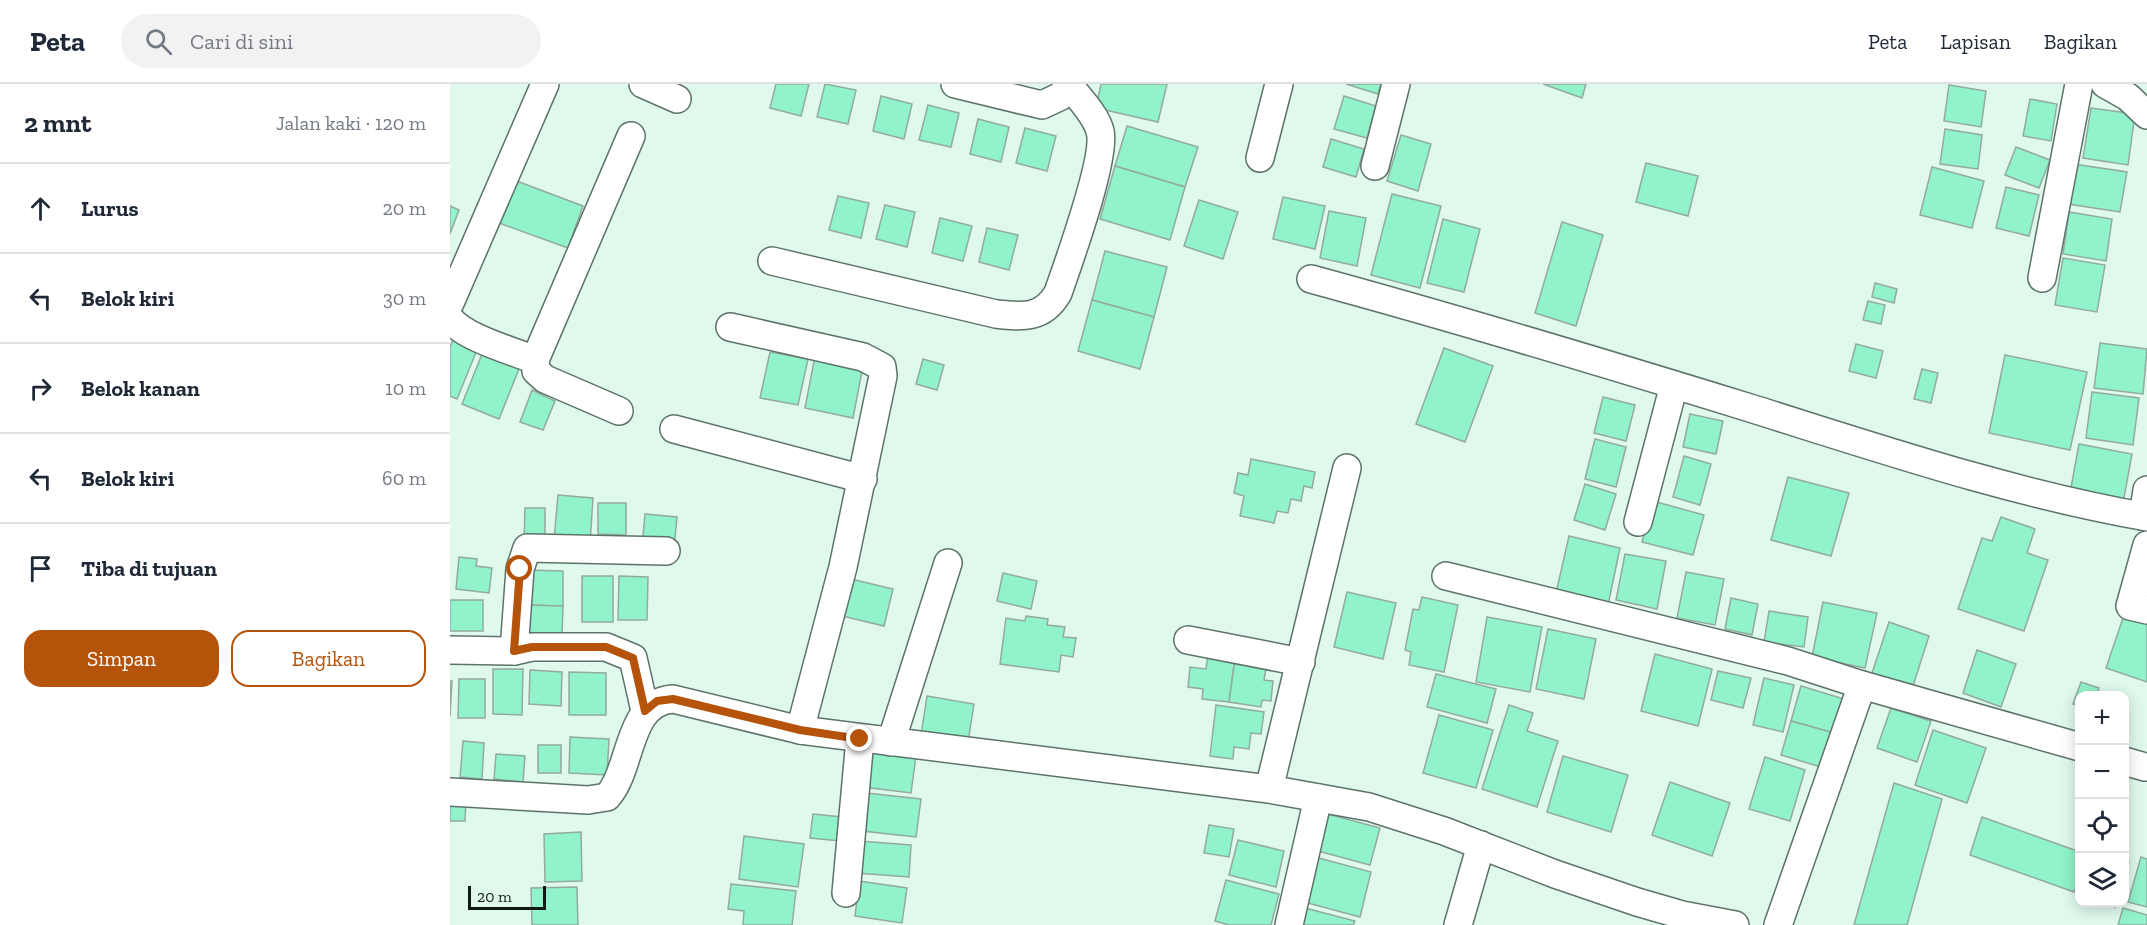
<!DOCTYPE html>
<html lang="id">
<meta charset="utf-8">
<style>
body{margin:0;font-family:"Zilla Slab",serif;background:#f2f2f3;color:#1f2937}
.controls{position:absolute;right:18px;bottom:18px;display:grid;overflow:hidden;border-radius:12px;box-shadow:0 3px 15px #0003}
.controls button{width:54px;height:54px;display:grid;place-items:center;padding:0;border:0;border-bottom:2px solid #e0e1e3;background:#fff;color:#1f2937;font:30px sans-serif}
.scale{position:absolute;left:18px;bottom:15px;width:78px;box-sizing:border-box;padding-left:6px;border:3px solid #111915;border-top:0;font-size:16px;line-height:21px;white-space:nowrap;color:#111915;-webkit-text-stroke:4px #e0f9ed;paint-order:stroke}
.stop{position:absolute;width:18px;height:18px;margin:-14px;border:4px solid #b45309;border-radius:50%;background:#fff}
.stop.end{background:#b45309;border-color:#fff;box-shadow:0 2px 6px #0008}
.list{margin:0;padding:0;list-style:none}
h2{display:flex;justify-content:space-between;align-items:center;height:78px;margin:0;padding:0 24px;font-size:26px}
h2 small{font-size:20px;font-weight:400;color:#747a83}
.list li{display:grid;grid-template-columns:39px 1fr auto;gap:18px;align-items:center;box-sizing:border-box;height:90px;padding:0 24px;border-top:2px solid #e0e1e3}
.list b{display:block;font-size:22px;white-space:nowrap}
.list em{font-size:20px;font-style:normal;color:#747a83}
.actions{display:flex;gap:12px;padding:18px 24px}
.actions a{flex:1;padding:14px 0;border:2px solid #b45309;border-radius:18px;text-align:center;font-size:21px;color:#b45309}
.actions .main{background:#b45309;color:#fff}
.icon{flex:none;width:33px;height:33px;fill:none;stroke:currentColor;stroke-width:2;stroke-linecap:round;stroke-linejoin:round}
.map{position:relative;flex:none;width:1697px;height:841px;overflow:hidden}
header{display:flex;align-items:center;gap:36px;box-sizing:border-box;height:84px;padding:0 30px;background:#fff;border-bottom:2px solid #e0e1e3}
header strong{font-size:28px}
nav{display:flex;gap:33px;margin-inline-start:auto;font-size:21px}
.search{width:420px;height:54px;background:#f2f2f3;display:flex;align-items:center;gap:15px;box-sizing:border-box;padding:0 21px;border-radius:33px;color:#747a83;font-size:22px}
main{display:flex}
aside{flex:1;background:#fff}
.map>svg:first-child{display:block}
</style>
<header>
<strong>Peta</strong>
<div class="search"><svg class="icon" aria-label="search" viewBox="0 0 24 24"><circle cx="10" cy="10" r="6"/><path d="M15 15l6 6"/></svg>Cari di sini</div>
<nav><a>Peta</a><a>Lapisan</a><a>Bagikan</a></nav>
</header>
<main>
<aside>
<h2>2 mnt<small>Jalan kaki · 120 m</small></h2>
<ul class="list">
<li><svg class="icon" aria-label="ahead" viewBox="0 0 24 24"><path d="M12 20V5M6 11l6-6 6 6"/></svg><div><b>Lurus</b></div><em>20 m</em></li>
<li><svg class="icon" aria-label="left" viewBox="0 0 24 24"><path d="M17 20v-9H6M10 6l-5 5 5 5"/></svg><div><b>Belok kiri</b></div><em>30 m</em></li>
<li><svg class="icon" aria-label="right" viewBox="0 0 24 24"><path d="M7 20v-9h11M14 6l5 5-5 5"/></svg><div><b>Belok kanan</b></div><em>10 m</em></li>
<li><svg class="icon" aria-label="left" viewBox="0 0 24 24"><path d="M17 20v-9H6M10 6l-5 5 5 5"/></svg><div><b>Belok kiri</b></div><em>60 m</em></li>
<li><svg class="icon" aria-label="arrive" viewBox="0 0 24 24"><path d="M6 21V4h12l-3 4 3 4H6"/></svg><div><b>Tiba di tujuan</b></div></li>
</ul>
<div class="actions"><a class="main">Simpan</a><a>Bagikan</a></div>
</aside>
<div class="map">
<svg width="1697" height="841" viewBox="0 0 1697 841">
<rect width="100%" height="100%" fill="#e0f9ed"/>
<g fill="#90f3c9" stroke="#93aa9f" stroke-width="1.5">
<polygon points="326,0 359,0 351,32 320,24"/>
<polygon points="375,0 406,6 398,40 367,33"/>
<polygon points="651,0 717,0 708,38 646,24"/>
<polygon points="896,0 931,0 928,10"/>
<polygon points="1093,0 1136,0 1132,14"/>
<polygon points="1499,1 1536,7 1531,43 1494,37"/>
<polygon points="431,12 462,20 454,55 423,47"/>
<polygon points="894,12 926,22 917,54 884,45"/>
<polygon points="1580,15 1607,20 1601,57 1573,52"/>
<polygon points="478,21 509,29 501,63 469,56"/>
<polygon points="1641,24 1685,30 1678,81 1633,74"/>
<polygon points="528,35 559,43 551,78 520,70"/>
<polygon points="677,42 748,63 735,103 665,82"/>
<polygon points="575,44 606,52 597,87 566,79"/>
<polygon points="1495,45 1532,51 1528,85 1490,80"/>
<polygon points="951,51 981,60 968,107 937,97"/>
<polygon points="881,55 914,65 906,93 873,83"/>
<polygon points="1566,63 1600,76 1589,104 1555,91"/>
<polygon points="1196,79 1248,92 1238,132 1186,118"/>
<polygon points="1624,80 1677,88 1670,128 1618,120"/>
<polygon points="665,82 735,103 720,156 650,135"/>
<polygon points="1482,83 1534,97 1522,144 1470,131"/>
<polygon points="64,96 133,122 118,164 49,139"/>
<polygon points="1556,103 1589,111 1579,152 1546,144"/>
<polygon points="942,110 991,122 970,204 921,191"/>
<polygon points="388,112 419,119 411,154 379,146"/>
<polygon points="833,113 875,122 865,165 823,155"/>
<polygon points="749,116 788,128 773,175 734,162"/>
<polygon points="435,121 465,128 457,163 426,155"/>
<polygon points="0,122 9,126 0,150"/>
<polygon points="879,127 916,134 907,182 870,174"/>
<polygon points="1619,128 1662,135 1656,177 1613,170"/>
<polygon points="490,134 522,142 513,177 482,169"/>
<polygon points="993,135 1030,145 1014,208 977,199"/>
<polygon points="1112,138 1153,151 1126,242 1085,229"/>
<polygon points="537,144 568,151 559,186 529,178"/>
<polygon points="655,167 717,183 704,233 642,216"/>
<polygon points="1613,174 1655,181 1647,228 1605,221"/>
<polygon points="1425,199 1447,205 1444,219 1422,213"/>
<polygon points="642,216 704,233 690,285 628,267"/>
<polygon points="1418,217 1435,221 1431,240 1413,236"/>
<polygon points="3,256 27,266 7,315 0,312 0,263"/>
<polygon points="1650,259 1697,265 1693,310 1644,304"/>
<polygon points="1406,260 1433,267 1426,294 1399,287"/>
<polygon points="994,264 1043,282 1015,358 966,340"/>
<polygon points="320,268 358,275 348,321 310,314"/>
<polygon points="32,270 69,285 49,335 12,320"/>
<polygon points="1555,271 1637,288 1620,366 1539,349"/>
<polygon points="365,272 413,282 403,334 355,324"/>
<polygon points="473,275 494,281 487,306 466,300"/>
<polygon points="1472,285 1488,289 1481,319 1464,315"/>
<polygon points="82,306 105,317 93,346 70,338"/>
<polygon points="1642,308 1689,314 1683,361 1636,354"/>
<polygon points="1153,313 1185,321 1176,357 1144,349"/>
<polygon points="1240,330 1273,337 1266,370 1233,363"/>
<polygon points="1145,355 1176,363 1166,403 1135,395"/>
<polygon points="1629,360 1682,370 1673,419 1620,409"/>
<polygon points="1234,372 1261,380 1250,421 1223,413"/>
<polygon points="801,375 865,388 862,404 854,402 851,417 841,415 838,429 827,427 824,439 790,432 794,412 784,409 788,389 798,391"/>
<polygon points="1338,393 1399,409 1381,472 1321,456"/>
<polygon points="1135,400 1166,410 1155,446 1124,436"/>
<polygon points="108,411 143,414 140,459 104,456"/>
<polygon points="1203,417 1254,431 1243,471 1192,458"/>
<polygon points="148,419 176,419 176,451 148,450"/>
<polygon points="75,424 95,424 95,459 74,459"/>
<polygon points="195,430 227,433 223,475 191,472"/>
<polygon points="1551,433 1585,445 1577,469 1598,476 1574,547 1508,525 1532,454 1542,457"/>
<polygon points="1119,452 1170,464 1158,521 1106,509"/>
<polygon points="1175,470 1216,477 1207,525 1166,516"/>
<polygon points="9,473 27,475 26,482 42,484 39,509 6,505"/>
<polygon points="75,486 113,487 113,522 75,521"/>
<polygon points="1236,488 1274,495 1265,541 1227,534"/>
<polygon points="553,489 587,497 581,525 547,517"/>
<rect x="132" y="492" width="31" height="46"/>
<polygon points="169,492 198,493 197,536 168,536"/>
<polygon points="401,495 443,505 434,542 392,532"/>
<polygon points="897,508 946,519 933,575 884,563"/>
<polygon points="972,513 1008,521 994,588 959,581 961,568 955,566 963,525 969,526"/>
<polygon points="1281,514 1308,520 1302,551 1275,545"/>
<rect x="0" y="516" width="33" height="31"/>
<polygon points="1373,518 1427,529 1415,584 1362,573"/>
<polygon points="75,521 113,522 112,552 74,551"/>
<polygon points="1319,527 1358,533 1354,563 1314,558"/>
<polygon points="1674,531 1697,539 1697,598 1656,584"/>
<polygon points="576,532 598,535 597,541 615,543 613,553 626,554 623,573 611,571 609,588 550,580 556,534 575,537"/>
<polygon points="1037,533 1092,543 1080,608 1026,598"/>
<polygon points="1439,538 1479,552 1463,602 1422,589"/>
<polygon points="1098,545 1146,555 1134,615 1086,605"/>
<polygon points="1527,566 1566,580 1551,623 1513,609"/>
<polygon points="1205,570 1262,585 1248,642 1191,627"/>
<polygon points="758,571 785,575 779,618 752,615 753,605 738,603 740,583 756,585"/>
<polygon points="785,575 817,579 814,596 823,597 821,617 812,616 811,623 779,618"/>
<polygon points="43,585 73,585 72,631 43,630"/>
<polygon points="80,586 112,588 111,622 79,620"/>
<polygon points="1268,587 1301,594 1293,624 1261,616"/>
<polygon points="119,588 156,589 156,631 119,631"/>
<polygon points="986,590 1046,605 1037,639 977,623"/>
<polygon points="1314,594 1344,601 1333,648 1303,641"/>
<polygon points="9,595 35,595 35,634 8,634"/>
<polygon points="0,597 2,597 0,632"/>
<polygon points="1631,598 1649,604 1646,612 1630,612 1630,622 1623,620"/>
<polygon points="1351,602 1394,615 1384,649 1341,637"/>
<polygon points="477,612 524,620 518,658 471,651"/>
<polygon points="766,621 814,628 811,650 801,649 799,665 784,663 783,675 760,672"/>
<polygon points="1059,621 1083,629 1077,647 1108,657 1087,723 1032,705"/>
<polygon points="1441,624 1481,637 1467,678 1427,664"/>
<polygon points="989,631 1043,646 1026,704 973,689"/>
<polygon points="1341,637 1384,649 1374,684 1331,671"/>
<polygon points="1483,646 1536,664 1517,719 1465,701"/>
<polygon points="120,653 159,655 157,691 119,689"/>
<polygon points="13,657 34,659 32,695 10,693"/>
<rect x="88" y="661" width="23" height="28"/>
<polygon points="417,666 466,672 461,709 413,703"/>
<polygon points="46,670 75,672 73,698 44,695"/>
<polygon points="1113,672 1178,691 1161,748 1097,728"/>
<polygon points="1315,673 1355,686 1340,737 1299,725"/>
<polygon points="1220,698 1280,719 1262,772 1202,751"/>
<polygon points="1444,699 1492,715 1457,841 1404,841"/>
<polygon points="416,709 471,715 466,753 412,747"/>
<polygon points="0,716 16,717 15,737 0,737"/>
<polygon points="874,729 930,744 920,781 864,766"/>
<polygon points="363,730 392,733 390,757 360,754"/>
<polygon points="1532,733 1630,768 1630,791 1624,808 1520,771"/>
<polygon points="759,741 784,745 779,773 754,769"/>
<polygon points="131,748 132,797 95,798 94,750"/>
<polygon points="294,752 354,760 348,803 289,795"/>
<polygon points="788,756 834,767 826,803 779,791"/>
<polygon points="409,757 461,761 459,793 406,789"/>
<polygon points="865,773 921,788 910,833 854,818"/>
<polygon points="1691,773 1697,775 1697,823 1678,818"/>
<polygon points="1674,776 1679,778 1674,793"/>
<polygon points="776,796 829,810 821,841 779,841 765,837"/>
<polygon points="409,797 457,804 452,839 405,832"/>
<polygon points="281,800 346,807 342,841 293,841 294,827 278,825"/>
<polygon points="127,803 128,841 82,841 81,804"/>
<polygon points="1651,818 1666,818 1665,823"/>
<polygon points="855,824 905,837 903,841 851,841"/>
<polygon points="1673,824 1697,831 1697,841 1668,841"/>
</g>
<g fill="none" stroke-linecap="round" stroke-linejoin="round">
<defs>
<g id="minor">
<polyline points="193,0 227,15"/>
<polyline points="505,0 592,21 611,12 620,0"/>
<polyline points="1655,0 1678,13 1697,31"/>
<polyline points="810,74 829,0"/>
<polyline points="925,82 946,0"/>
<path d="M322,177L546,230C573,233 593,235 608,209C618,180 657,72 650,47C646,31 629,14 619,1"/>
<polyline points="1592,194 1629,0"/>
<path d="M861,195C1008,235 1154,279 1300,324C1431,365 1561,409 1697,433"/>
<polyline points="0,219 95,0"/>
<path d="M0,235C15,254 63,267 85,276"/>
<polyline points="280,243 413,273 432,283 433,292 393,483 350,646"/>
<polyline points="169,327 95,295 86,287 85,276 181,52"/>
<polyline points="224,345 413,395"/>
<polyline points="1693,432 1697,406"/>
<polyline points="1188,438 1224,301"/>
<polyline points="1697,461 1680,522 1697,526"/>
<polyline points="996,492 1338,577 1412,601 1328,841"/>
<polyline points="738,556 851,578"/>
<polyline points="0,566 64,567"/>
<polyline points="1412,601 1630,663"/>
<polyline points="195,627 183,574 156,563 82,563 64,567 70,485 77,464 216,467"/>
<polyline points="441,658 498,479"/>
<polyline points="1674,677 1695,683"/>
<polyline points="819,705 897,384"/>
<path d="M0,708L138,716L157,713C183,685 176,618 223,615L350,646L819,705L919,723L994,747L1105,790L1187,818L1232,831L1285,841"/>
<polyline points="396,809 410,655"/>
<polyline points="839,841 868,714"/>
<polyline points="1008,841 1031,761"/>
</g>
</defs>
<use href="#minor" stroke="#5d7369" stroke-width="30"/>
<use href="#minor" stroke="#fff" stroke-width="27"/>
</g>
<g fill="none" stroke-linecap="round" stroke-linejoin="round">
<polyline stroke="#b45309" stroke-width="8" points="70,485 64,567 82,563 156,563 183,574 195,627 207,617 223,615 350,646 410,655"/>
</g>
</svg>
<div class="controls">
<button>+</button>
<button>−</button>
<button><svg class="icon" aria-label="locate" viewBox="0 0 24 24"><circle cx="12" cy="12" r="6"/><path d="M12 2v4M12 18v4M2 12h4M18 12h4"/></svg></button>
<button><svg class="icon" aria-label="layers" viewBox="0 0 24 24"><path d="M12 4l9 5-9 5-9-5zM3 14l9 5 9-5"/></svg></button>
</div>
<div class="scale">20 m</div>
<div class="stop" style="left:70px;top:485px"></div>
<div class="stop end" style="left:410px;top:655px"></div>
</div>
</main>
